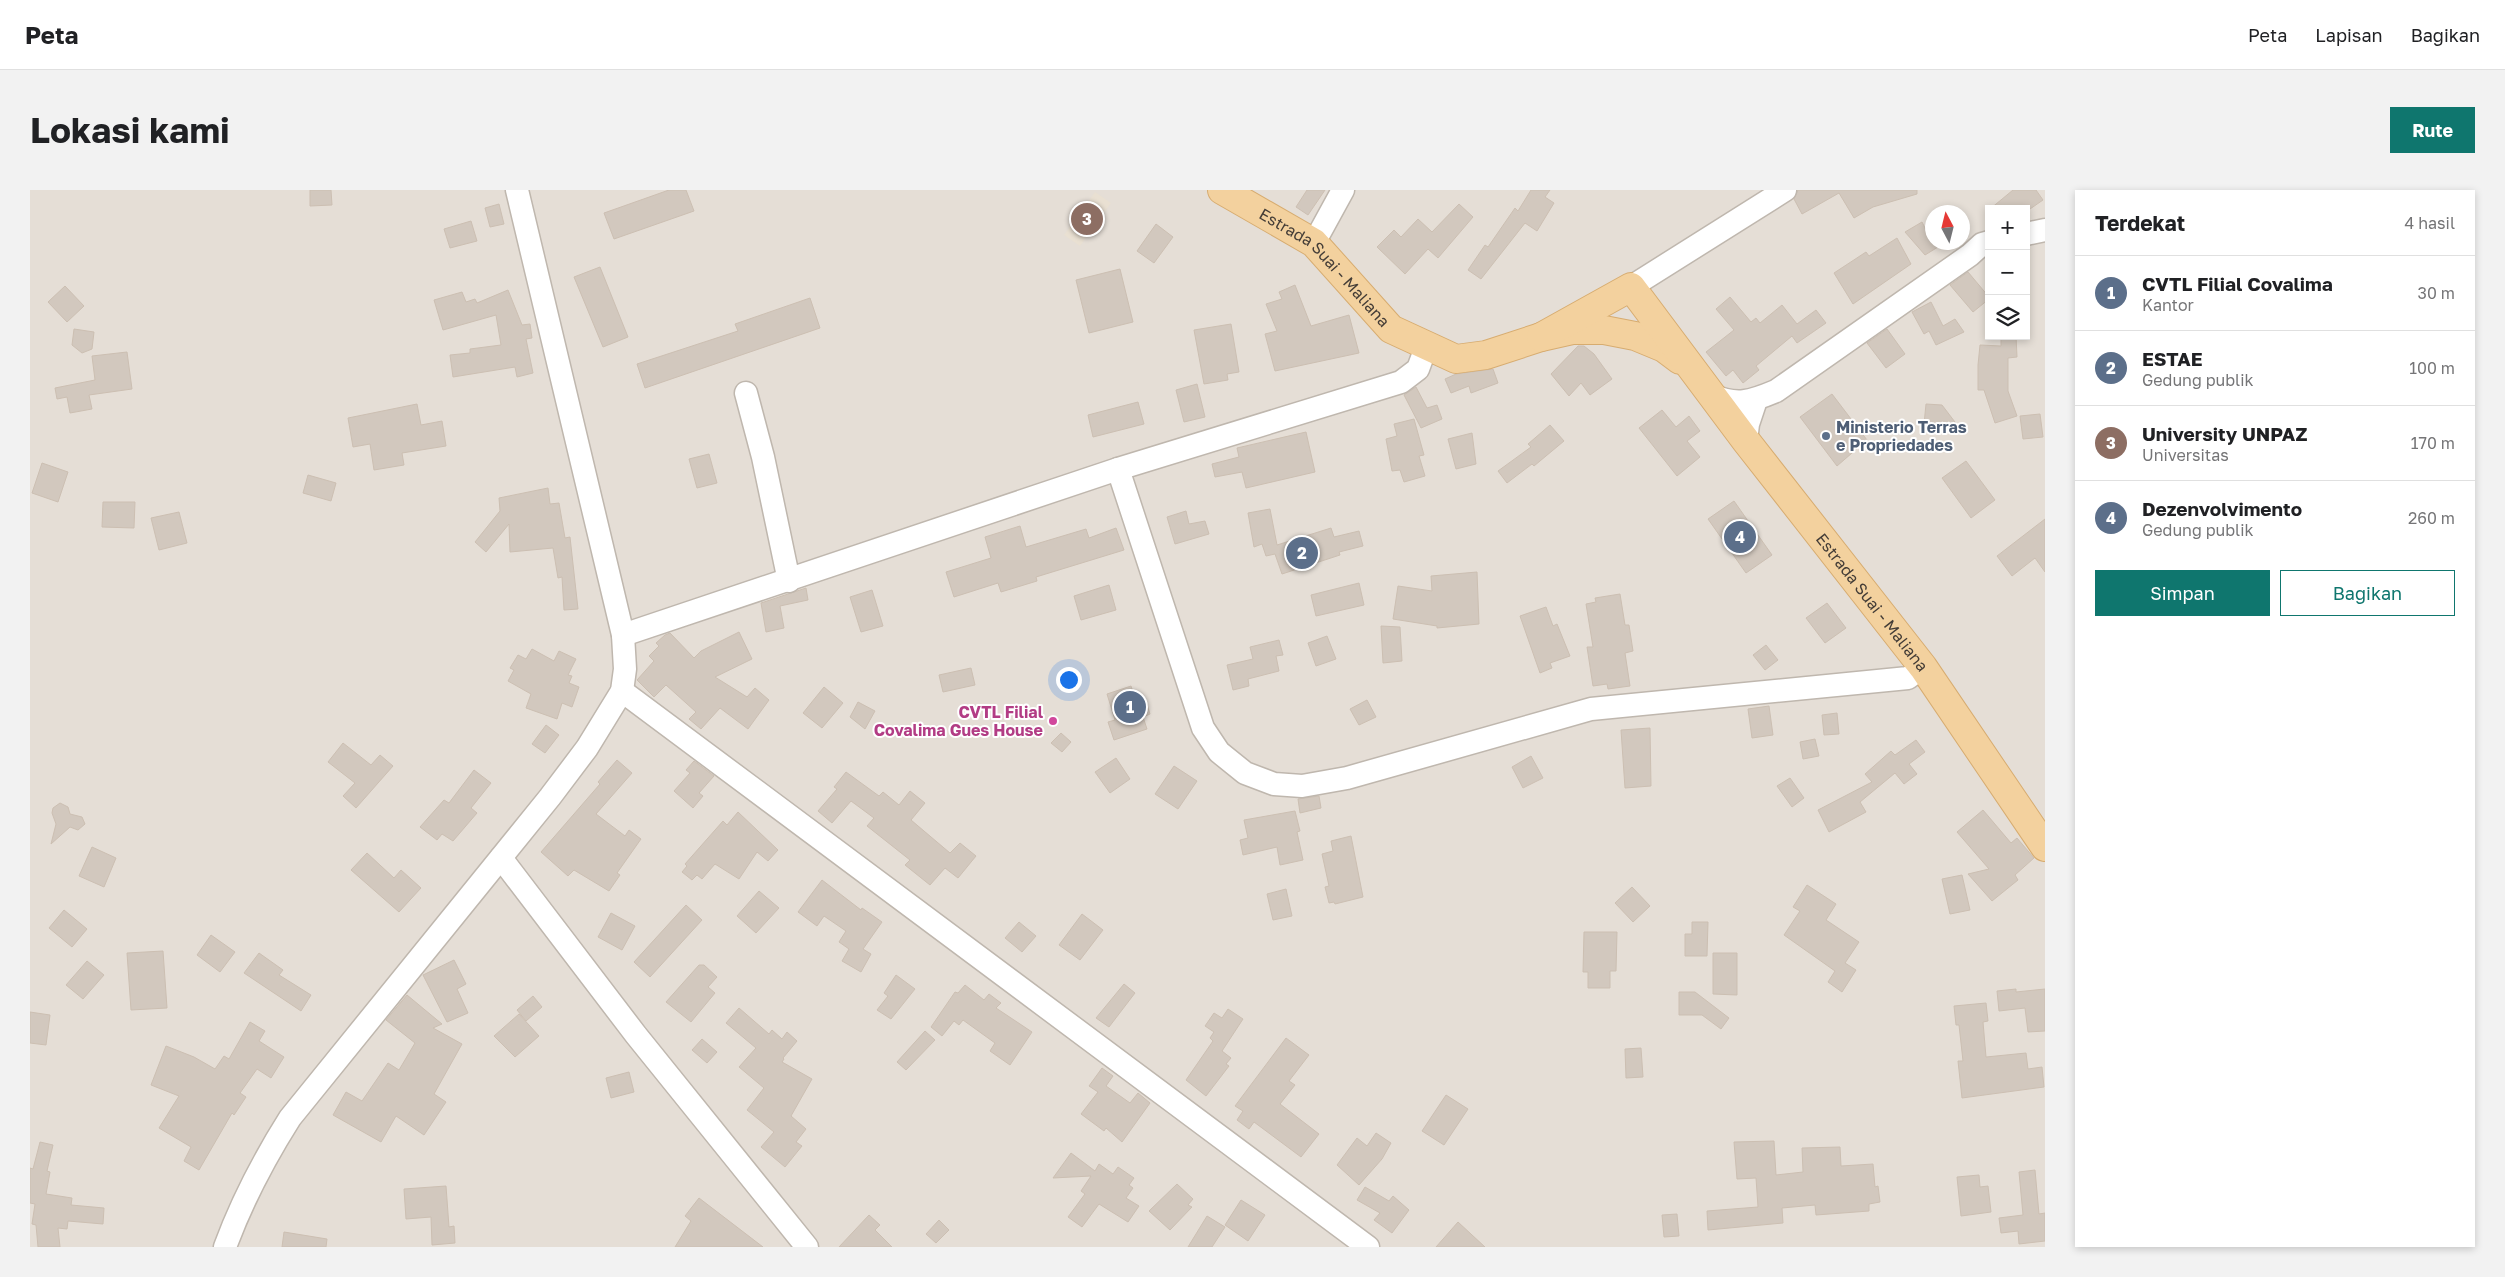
<!DOCTYPE html>
<html lang="id">
<meta charset="utf-8">
<style>
body{margin:0;font-family:"Golos Text",sans-serif;background:#f2f2f2;color:#202124}
.controls{position:absolute;right:15px;top:15px;display:grid;overflow:hidden;border-radius:0px;box-shadow:0 2px 8px #0003}
.controls button{width:45px;height:45px;display:grid;place-items:center;padding:0;border:0;border-bottom:1px solid #e0e0e0;background:#fff;color:#202124;font:25px sans-serif}
.compass{position:absolute;left:1895px;top:15px;width:45px;height:45px;border-radius:50%;background:#fff;box-shadow:0 2px 8px #0003;rotate:353deg}
.you{position:absolute;left:1038px;top:489px;width:18px;height:18px;margin:-12px;border:4px solid #fff;border-radius:50%;background:#1a73e8;box-shadow:0 0 0 8px #1a73e833}
.badge{display:grid;place-items:center;width:32px;height:32px;border-radius:50%;background:#0f766e;color:#fff;font-size:16px;font-weight:700}
.pin{position:absolute;translate:-50% -50%;border:2px solid #fff;box-shadow:0 1px 5px #0006}
.list{margin:0;padding:0;list-style:none}
h2{display:flex;justify-content:space-between;align-items:center;height:65px;margin:0;padding:0 20px;font-size:21px}
h2 small{font-size:16px;font-weight:400;color:#757577}
.list li{display:grid;grid-template-columns:32px 1fr auto;gap:15px;align-items:center;box-sizing:border-box;height:75px;padding:0 20px;border-top:1px solid #e0e0e0}
.list b{display:block;font-size:19px;white-space:nowrap}
.list p{margin:0;font-size:16px;white-space:nowrap;color:#757577}
.list em{font-size:16px;font-style:normal;color:#757577}
.actions{display:flex;gap:10px;padding:15px 20px}
.actions a{flex:1;padding:11px 0;border:1px solid #0f766e;border-radius:0px;text-align:center;font-size:18px;color:#0f766e}
.actions .main{background:#0f766e;color:#fff}
.icon{flex:none;width:28px;height:28px;fill:none;stroke:currentColor;stroke-width:2;stroke-linecap:round;stroke-linejoin:round}
.map{position:relative;flex:none;width:2015px;height:1057px;overflow:hidden;border-radius:0px}
header{display:flex;align-items:center;gap:30px;box-sizing:border-box;height:70px;padding:0 25px;background:#fff;border-bottom:1px solid #e0e0e0}
header strong{font-size:24px}
nav{display:flex;gap:28px;margin-inline-start:auto;font-size:18px}
.intro{display:flex;align-items:center;justify-content:space-between;box-sizing:border-box;height:120px;padding:0 30px}
h1{margin:0;font-size:35px}
.button{padding:12px 22px;border-radius:0px;background:#0f766e;color:#fff;font-size:18px;font-weight:700}
main{display:flex;gap:30px;padding:0 30px}
aside{flex:1;background:#fff;border-radius:0px;box-shadow:0 2px 8px #0003}
.map>svg:first-child{display:block}
</style>
<header>
<strong>Peta</strong>
<nav><a>Peta</a><a>Lapisan</a><a>Bagikan</a></nav>
</header>
<div class="intro"><h1>Lokasi kami</h1><a class="button">Rute</a></div>
<main>
<div class="map">
<svg width="2015" height="1057" viewBox="0 0 2015 1057">
<rect width="100%" height="100%" fill="#f2ede7"/>
<path fill="#e5ded6" fill-rule="evenodd" d="M0,0H2015V1057H0ZM1959,19H1996V146H1959ZM1902,22H1932V52H1902Z"/>
<polygon fill="#e9e0d2" points="1065,2 1081,13 1050,56 1034,45"/>
<g fill="#d2c8be" stroke="#ccbfb2">
<polygon points="280,0 301,0 302,15 280,16"/>
<polygon points="639,0 656,0 664,21 584,49 574,23"/>
<polygon points="1277,0 1295,0 1278,25 1266,17"/>
<polygon points="1501,0 1520,0 1515,7 1524,13 1507,41 1495,33 1451,89 1438,80 1455,55 1458,57 1485,18 1488,21"/>
<polygon points="1768,0 1887,0 1887,4 1843,17 1824,28 1809,3 1772,24 1764,9"/>
<polygon points="1983,0 2006,0 2013,10 2000,19 1960,19"/>
<polygon points="469,14 474,34 460,37 455,18"/>
<polygon points="1429,14 1443,27 1408,68 1398,59 1375,84 1347,57 1364,40 1371,47 1388,29 1402,42"/>
<polygon points="441,31 447,51 420,58 414,39"/>
<polygon points="1892,32 1902,52 1908,57 1895,65 1875,42"/>
<polygon points="1126,34 1143,47 1124,73 1107,61"/>
<polygon points="1867,48 1881,74 1823,114 1804,83 1836,62 1839,66"/>
<polygon points="570,77 598,147 573,157 544,87"/>
<polygon points="1090,79 1103,132 1059,143 1046,90"/>
<polygon points="1938,82 1959,107 1959,109 1943,122 1920,95"/>
<polygon points="1265,95 1281,136 1319,125 1329,163 1245,181 1235,144 1247,141 1236,114 1252,109 1249,102"/>
<polygon points="35,96 54,116 37,132 18,112"/>
<polygon points="478,100 492,135 500,134 502,148 496,149 503,183 487,187 485,177 423,187 420,165 440,163 440,159 471,155 466,125 413,140 404,110 432,102 436,112 445,109 447,113"/>
<polygon points="1700,107 1721,132 1726,128 1730,133 1752,115 1767,134 1786,120 1796,133 1767,153 1762,146 1726,176 1729,180 1713,193 1703,180 1696,186 1676,162 1704,140 1686,119"/>
<polygon points="780,108 790,138 615,198 607,174 708,141 705,134"/>
<polygon points="1901,112 1913,136 1925,129 1934,142 1906,155 1899,141 1894,144 1882,122"/>
<polygon points="1201,134 1209,182 1197,184 1198,190 1174,194 1164,140"/>
<polygon points="44,139 64,142 62,159 52,163 42,155"/>
<polygon points="1857,139 1875,164 1856,178 1837,153"/>
<polygon points="1971,146 1986,146 1987,167 1978,168 1978,201 1987,226 1965,233 1954,200 1948,200 1948,175 1950,155 1971,156"/>
<polygon points="1548,156 1554,156 1564,164 1582,189 1560,205 1551,193 1539,206 1521,184"/>
<polygon points="97,162 102,199 59,205 62,219 40,223 37,207 27,209 25,198 65,190 62,166"/>
<polygon points="1463,179 1468,193 1441,203 1439,196 1421,203 1415,189 1426,184"/>
<polygon points="1167,194 1175,227 1154,232 1146,200"/>
<polygon points="1386,197 1397,218 1407,215 1412,229 1391,238 1374,205"/>
<polygon points="1802,204 1837,250 1807,276 1770,227"/>
<polygon points="1108,212 1114,234 1063,247 1058,225"/>
<polygon points="387,214 391,235 412,231 416,256 372,263 374,275 344,280 340,254 323,257 318,228"/>
<polygon points="1896,214 1912,215 1928,236 1894,234"/>
<polygon points="1632,220 1646,237 1659,226 1670,241 1657,251 1670,267 1647,286 1609,238"/>
<polygon points="2010,224 2013,247 1993,249 1990,226"/>
<polygon points="1384,229 1394,265 1389,266 1395,286 1374,292 1370,280 1362,281 1356,249 1367,246 1364,234"/>
<polygon points="1520,235 1534,251 1504,276 1502,274 1477,293 1468,281 1501,257 1498,254"/>
<polygon points="1276,242 1285,282 1216,298 1212,282 1185,287 1182,274 1209,267 1207,258"/>
<polygon points="1442,243 1446,274 1426,279 1418,249"/>
<polygon points="679,264 687,293 667,298 659,269"/>
<polygon points="1936,271 1965,310 1941,328 1912,288"/>
<polygon points="12,273 38,282 28,312 2,303"/>
<polygon points="278,285 306,293 301,311 273,303"/>
<polygon points="518,298 520,314 529,313 535,348 540,347 548,419 534,420 532,387 528,388 523,358 480,362 479,334 456,362 445,352 470,321 469,308"/>
<polygon points="1704,311 1742,365 1716,383 1678,329"/>
<polygon points="73,312 105,312 104,338 72,337"/>
<polygon points="1240,319 1247,355 1301,338 1304,347 1329,341 1333,356 1309,362 1310,365 1252,384 1245,364 1236,366 1232,354 1224,357 1218,323"/>
<polygon points="1156,321 1159,334 1175,331 1179,344 1145,354 1137,327"/>
<polygon points="149,322 157,353 129,360 121,328"/>
<polygon points="2015,329 2015,382 2005,368 1982,386 1967,366"/>
<polygon points="990,336 996,357 1056,339 1059,348 1086,338 1094,360 1006,387 1007,391 971,402 968,393 924,407 916,382 961,368 955,347"/>
<polygon points="1447,382 1449,434 1407,438 1407,436 1363,429 1368,396 1402,401 1401,386"/>
<polygon points="1329,393 1334,415 1286,426 1281,405"/>
<polygon points="1079,395 1086,420 1051,430 1044,406"/>
<polygon points="776,398 778,410 750,416 754,438 736,442 731,413"/>
<polygon points="842,400 853,436 831,442 820,407"/>
<polygon points="1590,404 1595,435 1599,435 1603,461 1595,463 1600,496 1578,499 1577,494 1563,496 1557,457 1563,457 1556,414 1566,412 1565,408"/>
<polygon points="1797,413 1816,438 1795,453 1776,428"/>
<polygon points="1516,417 1523,436 1527,434 1540,466 1520,473 1522,478 1510,483 1490,426"/>
<polygon points="1351,436 1370,437 1372,471 1353,473"/>
<polygon points="709,442 722,469 685,487 717,507 725,498 739,510 718,539 690,518 671,539 659,529 666,522 636,495 624,507 607,490 624,471 619,466 629,456 626,453 635,445 640,443 664,468 671,461"/>
<polygon points="1297,446 1306,469 1286,476 1278,453"/>
<polygon points="1249,450 1253,465 1246,466 1249,481 1218,489 1219,496 1203,500 1197,475 1223,469 1220,457"/>
<polygon points="1736,455 1748,470 1735,480 1723,465"/>
<polygon points="502,459 524,471 529,461 546,469 538,485 542,486 539,493 549,497 542,517 532,513 527,529 496,518 501,504 478,491 484,480 480,478 488,465 496,469"/>
<polygon points="941,478 945,495 913,502 909,485"/>
<polygon points="1101,496 1106,511 1115,508 1120,524 1113,527 1117,539 1084,550 1078,532 1085,530 1077,504"/>
<polygon points="794,497 813,513 792,538 773,523"/>
<polygon points="1337,510 1346,527 1329,535 1320,519"/>
<polygon points="828,512 845,521 835,539 820,527"/>
<polygon points="1739,516 1743,545 1722,548 1718,519"/>
<polygon points="1807,523 1809,544 1794,545 1792,525"/>
<polygon points="516,535 529,545 515,563 502,554"/>
<polygon points="1620,538 1621,596 1595,598 1591,540"/>
<polygon points="1031,543 1041,552 1032,562 1021,553"/>
<polygon points="1785,549 1789,566 1773,569 1770,552"/>
<polygon points="1886,550 1895,562 1879,574 1887,584 1874,594 1865,583 1830,612 1836,622 1799,642 1788,620 1842,592 1835,584 1861,561 1865,565"/>
<polygon points="313,553 341,575 350,565 363,576 326,618 313,606 325,593 298,572"/>
<polygon points="1501,566 1513,588 1493,598 1482,577"/>
<polygon points="1086,568 1100,589 1080,603 1065,582"/>
<polygon points="587,570 602,583 566,624 595,646 599,640 611,649 587,683 590,685 579,701 544,680 538,686 511,662 570,594 568,592"/>
<polygon points="664,571 684,586 669,603 673,606 663,618 644,601 660,583 656,580"/>
<polygon points="1144,576 1167,591 1148,619 1125,604"/>
<polygon points="444,580 461,593 441,618 447,623 423,651 412,644 407,650 390,637 414,610 419,613"/>
<polygon points="816,582 849,606 853,602 869,615 880,601 895,613 881,630 920,663 930,653 946,666 928,688 915,678 900,695 875,675 880,670 837,636 844,628 821,611 802,633 788,621 807,599 804,597"/>
<polygon points="1760,588 1774,608 1762,617 1747,596"/>
<polygon points="1289,606 1291,618 1270,623 1268,609"/>
<polygon points="30,613 38,617 40,624 52,627 55,634 48,640 40,637 21,654 26,634 22,623 23,618"/>
<polygon points="1953,620 1981,653 1987,648 2004,668 1985,685 1988,690 1962,711 1938,684 1959,679 1927,642"/>
<polygon points="1265,621 1270,641 1267,642 1273,670 1250,675 1247,657 1213,665 1210,650 1218,648 1214,630"/>
<polygon points="708,622 748,660 738,671 727,662 709,689 685,674 672,689 667,685 662,690 652,682 657,676 655,674 693,631 697,635"/>
<polygon points="1321,646 1333,707 1305,714 1304,712 1299,713 1295,697 1299,696 1292,664 1303,661 1301,651"/>
<polygon points="62,657 86,668 74,697 49,686"/>
<polygon points="337,663 364,688 371,680 391,698 369,722 321,680"/>
<polygon points="1932,685 1940,720 1920,724 1912,689"/>
<polygon points="792,690 831,720 832,718 852,732 833,759 841,764 831,782 812,771 819,759 809,752 816,741 794,726 787,736 768,722"/>
<polygon points="1777,695 1806,714 1796,730 1829,752 1815,773 1826,780 1812,802 1798,792 1805,781 1754,745 1770,721 1763,717"/>
<polygon points="1602,697 1620,716 1603,732 1585,713"/>
<polygon points="1256,699 1262,726 1243,730 1237,704"/>
<polygon points="729,701 749,718 726,743 707,726"/>
<polygon points="656,715 672,730 620,787 604,772"/>
<polygon points="34,720 57,739 42,757 19,738"/>
<polygon points="581,723 605,736 592,760 568,747"/>
<polygon points="1052,724 1073,740 1050,770 1029,755"/>
<polygon points="989,732 1006,746 992,762 975,748"/>
<polygon points="1662,732 1678,732 1677,766 1655,766 1655,744 1662,744"/>
<polygon points="1554,742 1587,742 1586,781 1580,781 1580,798 1558,798 1558,782 1553,782"/>
<polygon points="181,745 205,762 190,782 167,765"/>
<polygon points="133,761 137,818 101,820 97,763"/>
<polygon points="229,763 253,780 249,785 281,805 271,821 214,783"/>
<polygon points="1683,763 1707,763 1707,805 1683,804"/>
<polygon points="424,770 436,794 427,799 438,823 417,832 393,785"/>
<polygon points="57,771 74,785 53,809 36,795"/>
<polygon points="669,775 674,775 687,787 678,797 685,803 661,832 636,812"/>
<polygon points="866,785 885,799 861,829 847,820 858,806 854,803"/>
<polygon points="1094,794 1105,803 1079,837 1066,828"/>
<polygon points="935,795 954,810 959,804 971,813 966,818 1002,842 980,875 960,861 965,853 933,830 929,835 924,831 912,846 901,837 925,802 928,803"/>
<polygon points="1986,799 1986,802 2015,799 2015,841 1998,842 1995,818 1969,821 1967,801"/>
<polygon points="1649,802 1665,802 1699,828 1691,839 1672,825 1649,825"/>
<polygon points="377,805 412,834 403,838 432,854 404,904 416,912 394,945 366,926 351,952 303,925 316,902 332,911 358,873 369,880 385,853 356,830"/>
<polygon points="503,806 512,817 496,831 487,820"/>
<polygon points="1956,813 1958,831 1953,832 1956,867 1996,863 1998,879 2012,877 2014,897 1932,908 1928,871 1933,871 1929,835 1926,835 1924,816"/>
<polygon points="709,818 739,844 742,840 752,849 757,842 767,851 753,868 754,869 752,872 782,889 761,926 776,939 766,952 772,956 755,977 731,957 744,942 717,920 734,898 709,877 726,858 696,833"/>
<polygon points="1198,819 1213,829 1192,861 1201,868 1196,874 1199,876 1176,906 1156,890 1183,851 1180,848 1184,842 1175,836 1184,823 1192,828"/>
<polygon points="0,822 20,825 16,855 0,853"/>
<polygon points="489,824 509,846 485,867 464,846"/>
<polygon points="220,832 235,841 229,851 254,867 241,888 227,879 210,903 216,907 204,925 202,923 169,980 154,971 161,957 129,938 149,906 121,895 136,856 164,867 185,879 194,866 199,869"/>
<polygon points="895,841 905,850 876,880 867,872"/>
<polygon points="1256,848 1279,865 1259,891 1265,895 1250,914 1289,944 1271,967 1224,932 1219,939 1207,930 1213,921 1205,916"/>
<polygon points="672,849 687,862 677,873 662,860"/>
<polygon points="1611,858 1613,887 1596,888 1595,859"/>
<polygon points="1072,878 1083,886 1076,896 1100,913 1108,903 1120,913 1092,952 1076,938 1074,941 1051,924 1068,902 1059,896"/>
<polygon points="599,882 604,902 581,908 576,888"/>
<polygon points="1416,905 1438,919 1414,955 1392,941"/>
<polygon points="1346,943 1361,953 1352,969 1329,995 1307,975 1327,948 1337,956"/>
<polygon points="1744,951 1746,985 1773,982 1772,958 1810,957 1811,976 1843,974 1845,997 1848,996 1850,1012 1839,1014 1839,1021 1786,1025 1785,1015 1752,1018 1753,1033 1678,1040 1677,1021 1728,1017 1726,988 1707,989 1704,952"/>
<polygon points="10,952 23,955 17,981 20,982 16,1004 42,1008 41,1015 74,1018 73,1034 38,1031 37,1039 28,1038 30,1057 8,1057 6,1035 2,1034 5,1014 0,1013 0,978 3,979"/>
<polygon points="1041,963 1065,981 1069,974 1083,984 1088,977 1104,988 1099,995 1103,998 1096,1008 1109,1016 1098,1032 1069,1014 1052,1037 1038,1027 1055,1004 1051,1001 1061,986 1023,988"/>
<polygon points="2005,980 2009,1024 2015,1023 2015,1051 1989,1054 1988,1041 1971,1043 1969,1028 1993,1025 1989,982"/>
<polygon points="1949,985 1950,997 1958,996 1961,1022 1931,1026 1927,987"/>
<polygon points="1147,994 1163,1009 1158,1015 1162,1017 1140,1040 1119,1021"/>
<polygon points="416,996 419,1037 424,1036 425,1053 402,1055 401,1027 376,1029 374,999"/>
<polygon points="1335,997 1359,1011 1363,1006 1379,1020 1362,1043 1344,1030 1350,1023 1327,1010"/>
<polygon points="669,1008 733,1057 645,1057 661,1031 655,1026"/>
<polygon points="1211,1010 1235,1025 1218,1051 1195,1035"/>
<polygon points="1647,1024 1649,1046 1634,1047 1632,1025"/>
<polygon points="839,1025 850,1035 845,1040 862,1057 809,1057"/>
<polygon points="1177,1026 1195,1037 1182,1057 1158,1057"/>
<polygon points="909,1030 919,1040 906,1053 896,1044"/>
<polygon points="1428,1032 1455,1057 1406,1057"/>
<polygon points="254,1042 297,1049 296,1057 252,1057"/>
</g>
<g fill="none" stroke-linecap="round" stroke-linejoin="round">
<defs>
<g id="minor">
<polyline points="1996,44 2015,40"/>
<polyline points="1284,53 1313,0"/>
<polyline points="1601,97 1755,0"/>
<polyline points="716,203 733,267 759,391"/>
<path d="M1681,205C1707,216 1720,212 1746,201L1940,65L1952,54L1959,52"/>
<polyline points="1716,251 1718,234 1726,210"/>
<polyline points="1088,279 1173,538 1189,562 1215,583 1244,594 1272,596 1317,588 1561,519 1878,488 1893,477"/>
<polyline points="593,445 1088,279 1371,192 1388,179 1396,157"/>
<polyline points="592,501 1338,1057"/>
<polyline points="471,668 606,845 777,1057"/>
<path d="M195,1057C212,1011 234,969 260,928L520,607L557,558L592,501L595,479L593,445L487,0"/>
</g>
<g id="major">
<path id="s1" d="M1192,0L1284,53L1361,139L1426,169L1456,165L1511,147L1542,140H1574L1605,146L1634,158L1650,170"/>
<path id="s2" d="M1511,147L1601,97L1716,251L1893,477L2015,657"/>
</g>
</defs>
<use href="#minor" stroke="#bfb7ae" stroke-width="25"/>
<use href="#major" stroke="#d7ac70" stroke-width="30"/>
<use href="#minor" stroke="#fff" stroke-width="22"/>
<use href="#major" stroke="#f3d19e" stroke-width="28"/>
</g>
<circle fill="#5c6f8a" stroke="#fff" stroke-width="2" cx="1796" cy="246" r="5"/>
<circle fill="#d1479c" stroke="#fff" stroke-width="2" cx="1023" cy="531" r="5"/>
<g text-anchor="middle" dominant-baseline="central" stroke-width="4" stroke-linejoin="round" paint-order="stroke">
<g font-size="16" fill="#443d37" stroke="#fff">
<text stroke="none"><textPath href="#s1" startOffset="130">Estrada Suai - Maliana</textPath></text>
<text stroke="none"><textPath href="#s2" startOffset="500">Estrada Suai - Maliana</textPath></text>
</g>
<g font-size="16" font-weight="bold" fill="#4e5e75" stroke="#fff" text-anchor="start">
<text x="1806" y="237">Ministerio Terras<tspan x="1806" dy="18">e Propriedades</tspan></text>
</g>
<g font-size="16" font-weight="bold" fill="#b23c85" stroke="#fff" text-anchor="end">
<text x="1013" y="522">CVTL Filial<tspan x="1013" dy="18">Covalima Gues House</tspan></text>
</g>
</g>
</svg>
<div class="controls">
<button>+</button>
<button>−</button>
<button><svg class="icon" aria-label="layers" viewBox="0 0 24 24"><path d="M12 4l9 5-9 5-9-5zM3 14l9 5 9-5"/></svg></button>
</div>
<svg class="compass" viewBox="-18 -18 36 36"><path d="M0-13l5 13h-10z" fill="#e53935"/><path d="M0 13l5-13h-10z" fill="#757577"/></svg>
<div class="you"></div>
<div class="pin badge" style="left:1100px;top:517px;background:#5c6f8a">1</div>
<div class="pin badge" style="left:1272px;top:363px;background:#5c6f8a">2</div>
<div class="pin badge" style="left:1057px;top:29px;background:#8d6e63">3</div>
<div class="pin badge" style="left:1710px;top:347px;background:#5c6f8a">4</div>
</div>
<aside>
<h2>Terdekat<small>4 hasil</small></h2>
<ul class="list">
<li><span class="badge" style="background:#5c6f8a">1</span><div><b>CVTL Filial Covalima</b><p>Kantor</p></div><em>30 m</em></li>
<li><span class="badge" style="background:#5c6f8a">2</span><div><b>ESTAE</b><p>Gedung publik</p></div><em>100 m</em></li>
<li><span class="badge" style="background:#8d6e63">3</span><div><b>University UNPAZ</b><p>Universitas</p></div><em>170 m</em></li>
<li><span class="badge" style="background:#5c6f8a">4</span><div><b>Dezenvolvimento</b><p>Gedung publik</p></div><em>260 m</em></li>
</ul>
<div class="actions"><a class="main">Simpan</a><a>Bagikan</a></div>
</aside>
</main>
